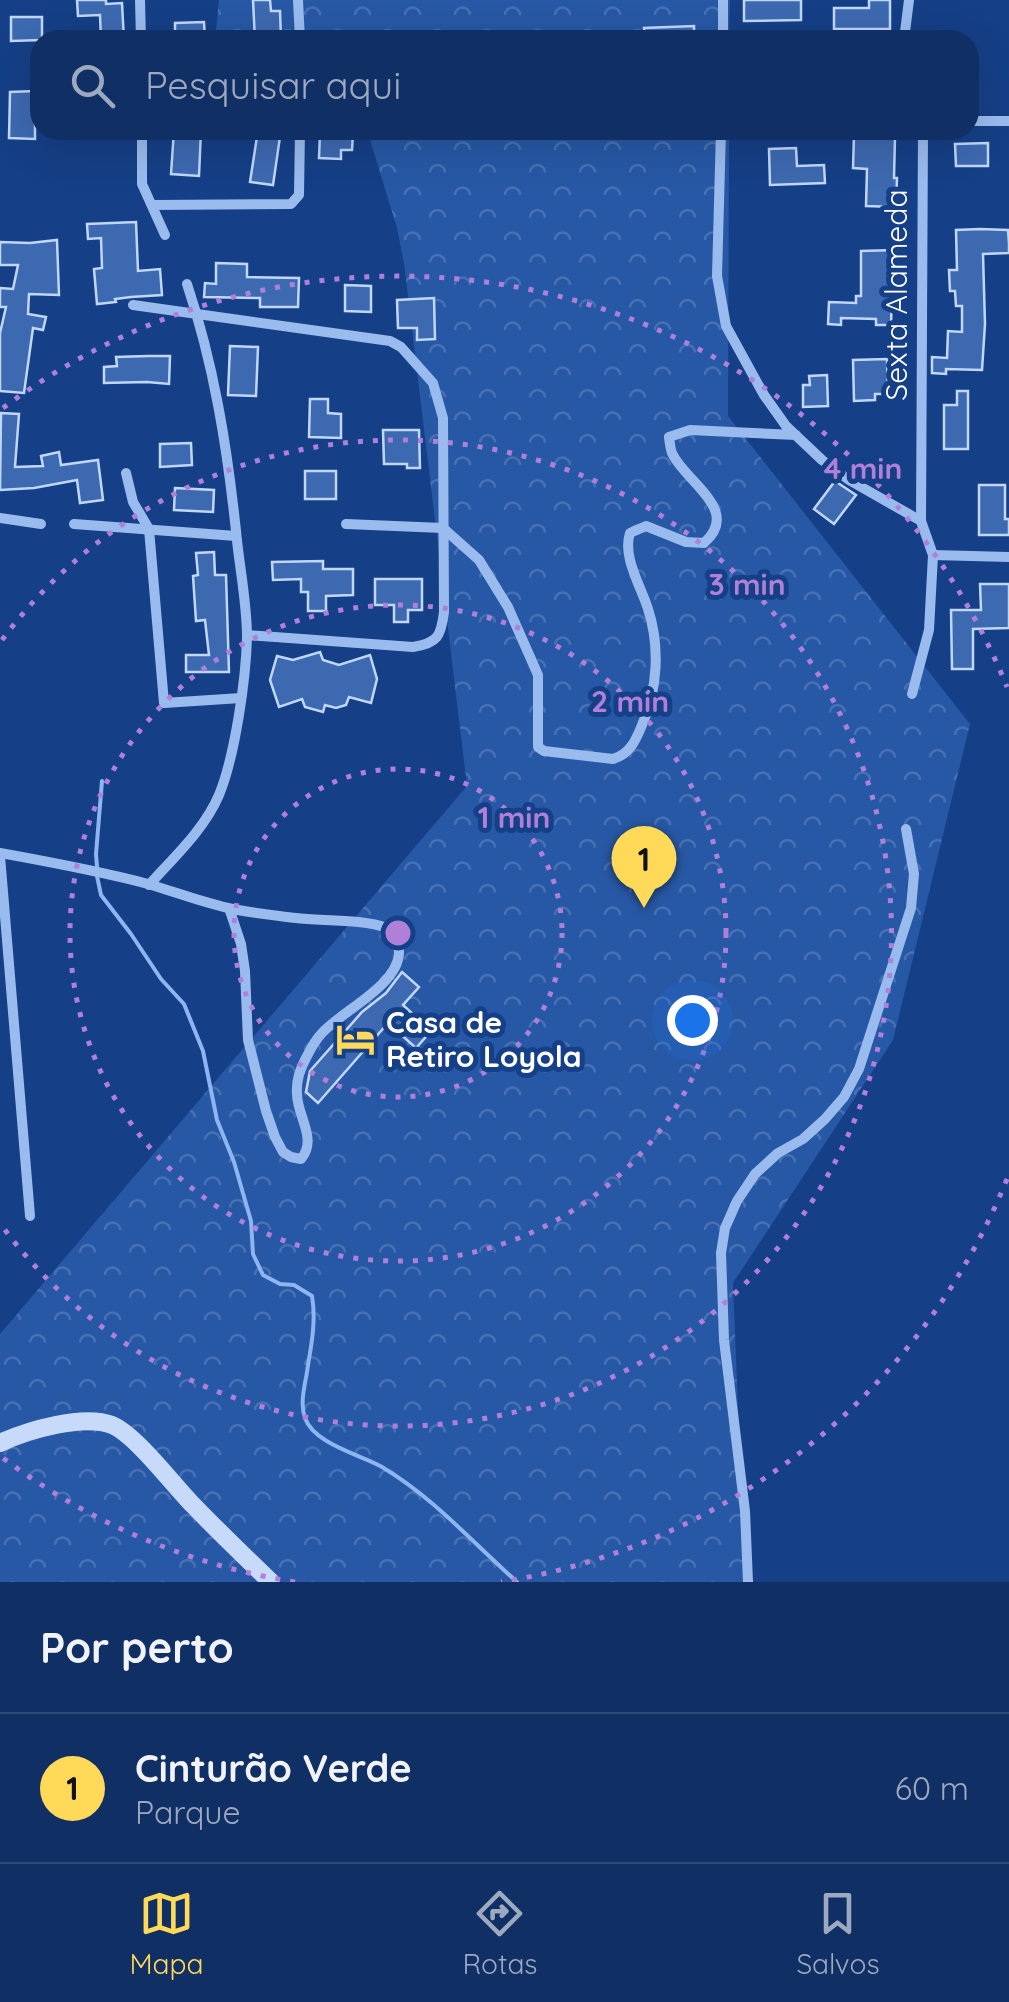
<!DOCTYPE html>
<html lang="pt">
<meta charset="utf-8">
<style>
body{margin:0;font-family:Quicksand,sans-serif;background:#1e3b6d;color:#f1f3f6}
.you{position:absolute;left:692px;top:1020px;width:35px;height:35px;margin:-25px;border:8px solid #fff;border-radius:50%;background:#1a73e8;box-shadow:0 0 0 15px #1a73e833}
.badge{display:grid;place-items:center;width:65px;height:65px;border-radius:50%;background:#ffd957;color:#111;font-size:32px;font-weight:700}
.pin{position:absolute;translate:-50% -82px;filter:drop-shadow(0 2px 5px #0008)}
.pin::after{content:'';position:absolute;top:52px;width:35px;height:30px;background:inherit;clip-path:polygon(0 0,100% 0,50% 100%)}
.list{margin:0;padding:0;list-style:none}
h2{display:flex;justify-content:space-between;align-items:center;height:130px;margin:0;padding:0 40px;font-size:42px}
h2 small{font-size:32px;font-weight:400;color:#9ca9bf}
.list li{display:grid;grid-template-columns:65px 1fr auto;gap:30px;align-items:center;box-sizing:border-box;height:150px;padding:0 40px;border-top:2px solid #304a78}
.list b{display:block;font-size:38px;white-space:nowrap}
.list p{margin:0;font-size:32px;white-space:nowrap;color:#9ca9bf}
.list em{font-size:32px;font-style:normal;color:#9ca9bf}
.icon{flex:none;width:55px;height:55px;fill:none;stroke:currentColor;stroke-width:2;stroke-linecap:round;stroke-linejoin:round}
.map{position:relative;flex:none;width:1009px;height:1582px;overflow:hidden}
.search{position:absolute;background:#102f64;box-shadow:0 10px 40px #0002;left:30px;right:30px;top:30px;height:110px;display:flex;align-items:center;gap:25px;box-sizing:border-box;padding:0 35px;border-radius:30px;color:#9ca9bf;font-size:38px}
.sheet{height:280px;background:#102f64}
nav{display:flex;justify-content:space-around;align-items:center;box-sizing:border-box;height:140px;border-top:2px solid #304a78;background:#102f64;font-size:28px;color:#9ca9bf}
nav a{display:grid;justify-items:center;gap:5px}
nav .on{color:#ffd957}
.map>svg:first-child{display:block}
</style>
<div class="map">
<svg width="1009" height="1582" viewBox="0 0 1009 1582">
<defs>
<pattern id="forest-crowns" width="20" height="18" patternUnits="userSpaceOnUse" patternTransform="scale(2.5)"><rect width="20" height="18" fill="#2758a5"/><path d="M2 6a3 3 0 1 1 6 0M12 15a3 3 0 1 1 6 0" fill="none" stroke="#4771b2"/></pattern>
</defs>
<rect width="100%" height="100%" fill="#153f86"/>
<g fill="url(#forest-crowns)">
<polygon points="219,0 730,0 729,40 279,40 216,31"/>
<polygon points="367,130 729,130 728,416 970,724 893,1040 733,1283 745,1582 0,1582 0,1334 467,786 404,263 397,228"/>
</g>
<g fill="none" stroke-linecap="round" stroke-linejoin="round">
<g stroke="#8cb5f1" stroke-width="4">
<polyline points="97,867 96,854 102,781"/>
<path d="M97,876L101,895L131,934L161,979L184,1004L203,1051L217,1120L234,1162L251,1221L253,1254L263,1275L280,1284L294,1285L312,1296C316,1319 312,1342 308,1365C306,1383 299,1401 305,1418C314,1444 361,1455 382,1467C434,1498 472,1542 517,1582"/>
</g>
</g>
<g fill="#3d69b0" stroke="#c0d7fa" stroke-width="2.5">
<polygon points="77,0 106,0 106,4 122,3 124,40 101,40 100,15 78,16"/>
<polygon points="253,0 270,0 271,11 280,11 281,39 255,40"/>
<polygon points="744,0 801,0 801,20 744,21"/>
<polygon points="869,0 890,0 890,29 834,29 834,8 869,8"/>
<polygon points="11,17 42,17 42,40 11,41"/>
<polygon points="204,22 205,40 175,40 175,23"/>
<polygon points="694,26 694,40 645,40 644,28"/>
<polygon points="35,91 35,139 9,138 10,92"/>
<polygon points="174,130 201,130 199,176 171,174"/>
<polygon points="258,130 281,130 273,185 250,182"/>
<polygon points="320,133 353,134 352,150 341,150 341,159 319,158"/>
<polygon points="854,135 895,137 894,178 897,178 896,207 866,206 867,169 853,168"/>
<polygon points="988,143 988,166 956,166 955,144"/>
<polygon points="796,148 797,166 824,165 825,183 770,185 769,149"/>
<polygon points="136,222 138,271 160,269 162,295 131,297 115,299 116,302 97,304 94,269 102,268 101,238 88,239 87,224"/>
<polygon points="980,229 1008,230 1009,244 1009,253 983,254 985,324 982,370 946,369 946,374 932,373 932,357 947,358 948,331 962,332 962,306 956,306 955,291 950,291 949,270 957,270 956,230"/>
<polygon points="57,240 59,295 29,294 28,314 46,317 43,330 33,328 24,393 0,391 0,333 6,307 0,307 0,288 13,289 18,265 0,265 0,242 30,243"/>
<polygon points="896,250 896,293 892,293 891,325 876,325 876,319 841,318 841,325 828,324 829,302 856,303 856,296 861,296 861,251"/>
<polygon points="216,263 247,264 247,277 299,278 298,307 260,307 260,298 204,297 205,283 216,284"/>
<polygon points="345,285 371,286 371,312 345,311"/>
<polygon points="434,298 435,339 417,340 417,328 398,328 397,300"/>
<polygon points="230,346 258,347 256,396 228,395"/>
<polygon points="148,356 170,356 169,384 147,382 104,383 104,367 117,366 116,357"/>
<polygon points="887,359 888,394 875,394 875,400 854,401 853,360"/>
<polygon points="827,375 828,406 803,407 803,385 810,385 809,376"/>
<polygon points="957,391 968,391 968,449 944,449 944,405 957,405"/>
<polygon points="310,399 328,399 328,413 341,414 341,438 309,437"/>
<polygon points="1,413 19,414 15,467 43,466 41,456 59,452 61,465 98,460 103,500 80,503 77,480 34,488 0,490"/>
<polygon points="383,430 419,430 420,468 407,468 407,464 384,464"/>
<polygon points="191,443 192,465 160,467 160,444"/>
<rect x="305" y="471" width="31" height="28"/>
<polygon points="835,481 856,495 834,524 814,509"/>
<polygon points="979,485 1005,485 1005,519 1009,519 1009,535 979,535"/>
<polygon points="175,488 214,490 213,512 174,510"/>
<polygon points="214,552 215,575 226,575 229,672 186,672 186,655 209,655 205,620 196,621 193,576 198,575 196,553"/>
<polygon points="323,561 323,569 353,569 353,595 326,596 326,611 308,611 308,592 301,592 301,579 273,580 272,562"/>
<polygon points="375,579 422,579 422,610 408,610 408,622 394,622 394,605 375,605"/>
<polygon points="980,584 1009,584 1009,628 973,629 973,669 952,669 951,610 981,610"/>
<polygon points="320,652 323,660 339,665 370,655 377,679 371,703 349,697 346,705 336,708 325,705 323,712 305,707 302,699 279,707 270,680 277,656 293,660"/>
<polygon points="402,972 419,987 403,1005 431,1031 416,1048 388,1023 318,1103 306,1092 310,1071 362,1012 386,993"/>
</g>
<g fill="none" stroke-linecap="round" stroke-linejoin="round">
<g stroke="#9abbee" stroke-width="10">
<polyline points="140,0 141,40"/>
<polyline points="298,0 300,40"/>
<polyline points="723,40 723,0"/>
<polyline points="904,40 909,0"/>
<polyline points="969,121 1009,121"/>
<polyline points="142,130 142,184 165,235"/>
<polyline points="721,130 717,276 726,326 764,395 786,426 822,460 849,480 921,521"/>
<polyline points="152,205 291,204 299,195 300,130"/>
<path d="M133,305L390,341L401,347L433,383L443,418L444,612C441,636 438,643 413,647L247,635"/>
<polyline points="126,473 133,502 149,529 164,703 241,698"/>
<polyline points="0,518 41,524"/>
<polyline points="74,524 236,536"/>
<path d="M346,524L443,528L479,560L508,607L538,675V747L544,751L613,759C630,754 636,740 642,725C658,689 660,646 648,609C641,586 622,557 630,533L646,526L686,542L704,543C742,510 685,482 672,453C671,452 669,438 669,437L690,430L796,435"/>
<polyline points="933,555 1009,557"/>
<polyline points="912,694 929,630 933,555 921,521 923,130"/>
<path d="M0,853C50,862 99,871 148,884C175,892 201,902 228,908C250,913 273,915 296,918C320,921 365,919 386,928C396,933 399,942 399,953C398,985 342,1011 322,1033C316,1039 310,1050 306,1058C300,1069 296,1082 297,1094C297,1116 318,1139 301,1159L291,1157L283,1152L275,1137L266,1111L248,1040L245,971L241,944L229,908"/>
<polyline points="0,856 30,1216"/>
<path d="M149,885C174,857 204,830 219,795C235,756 246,679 247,637C247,602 239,565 236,531C227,446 214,365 187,284"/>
<polyline points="748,1582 745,1511 724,1340 721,1253 725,1228 737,1201 755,1174 778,1153 803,1139 825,1119 844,1097 859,1069 911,908 914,874 906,829"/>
</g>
<path stroke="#c7dafa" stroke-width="18" d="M0,1443C28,1430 83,1414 112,1425C136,1435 174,1486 194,1506C219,1532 245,1557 271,1582"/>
</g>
<g fill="none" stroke="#b080d9" stroke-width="5" stroke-dasharray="5 10">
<circle cx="398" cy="933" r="164"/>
<circle cx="398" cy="933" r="328"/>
<path d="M2 640A493 493 0 1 1 2 1226"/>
<path d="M1007 1179A657 657 0 0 1 501 1582M295 1582A657 657 0 0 1 3 1458M3 408A657 657 0 0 1 1007 687"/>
</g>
<defs>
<symbol id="hotel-bare" viewBox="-9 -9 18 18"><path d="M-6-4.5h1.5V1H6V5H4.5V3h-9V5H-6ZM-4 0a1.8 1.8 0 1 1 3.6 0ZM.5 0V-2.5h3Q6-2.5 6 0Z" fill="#ffd957" stroke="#153f86" stroke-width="2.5" paint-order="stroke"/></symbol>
</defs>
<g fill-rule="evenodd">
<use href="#hotel-bare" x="328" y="1012" width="55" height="55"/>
</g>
<g text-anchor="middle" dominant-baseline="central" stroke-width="10" stroke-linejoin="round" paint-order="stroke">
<g font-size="30" fill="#fff" stroke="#153f86">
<text transform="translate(896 295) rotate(-90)">Sexta Alameda</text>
</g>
<g font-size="30" font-weight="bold" fill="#fff" stroke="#153f86" text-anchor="start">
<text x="386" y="1022">Casa de<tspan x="386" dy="34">Retiro Loyola</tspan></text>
</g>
</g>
<circle cx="398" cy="933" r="15" fill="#b080d9" stroke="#153f86" stroke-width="5"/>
<g font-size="30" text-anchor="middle" font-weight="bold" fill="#b080d9" stroke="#153f86" stroke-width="10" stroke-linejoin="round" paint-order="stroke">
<text x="863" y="479">4 min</text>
<text x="747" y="595">3 min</text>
<text x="630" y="712">2 min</text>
<text x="514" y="828">1 min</text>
</g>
</svg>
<div class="you"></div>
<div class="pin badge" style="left:644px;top:908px">1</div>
<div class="search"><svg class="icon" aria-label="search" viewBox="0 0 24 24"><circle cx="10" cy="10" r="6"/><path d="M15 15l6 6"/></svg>Pesquisar aqui</div>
</div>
<section class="sheet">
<h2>Por perto<small></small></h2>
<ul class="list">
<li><span class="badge">1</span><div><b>Cinturão Verde</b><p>Parque</p></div><em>60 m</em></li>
</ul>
</section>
<nav>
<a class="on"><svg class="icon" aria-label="map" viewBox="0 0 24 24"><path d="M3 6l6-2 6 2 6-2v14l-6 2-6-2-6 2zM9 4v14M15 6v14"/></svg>Mapa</a>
<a><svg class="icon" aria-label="directions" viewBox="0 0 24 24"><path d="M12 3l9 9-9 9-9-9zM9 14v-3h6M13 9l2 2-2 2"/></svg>Rotas</a>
<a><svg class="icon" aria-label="saved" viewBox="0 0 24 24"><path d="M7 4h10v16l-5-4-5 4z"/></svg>Salvos</a>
</nav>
